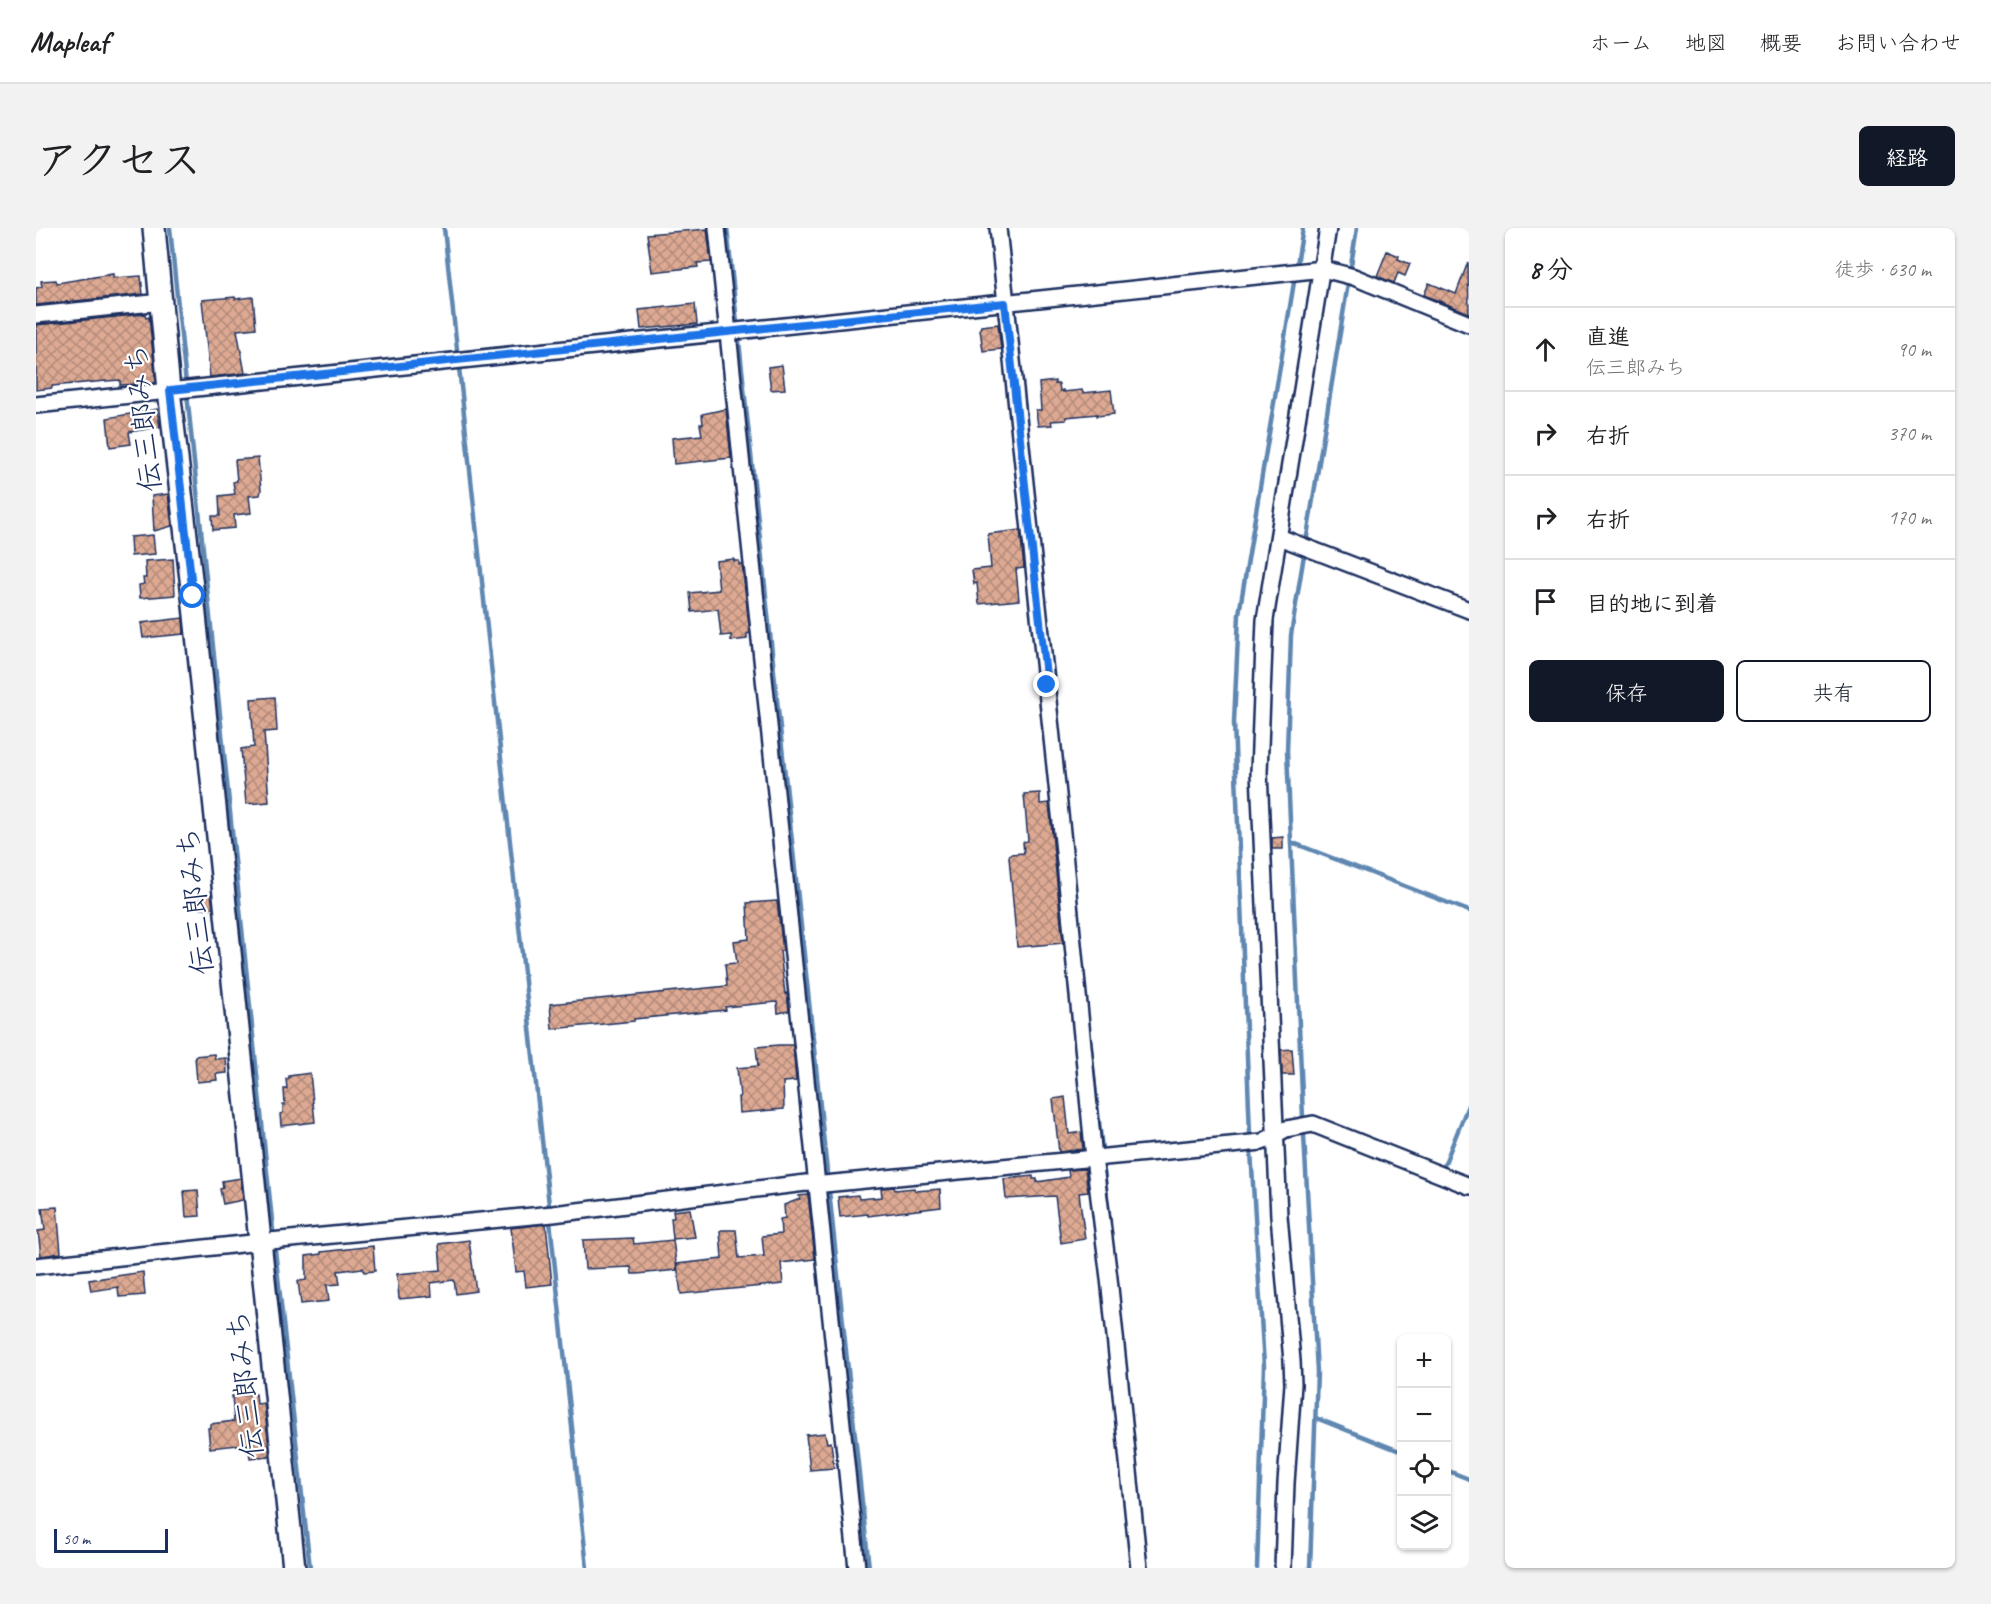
<!DOCTYPE html>
<html lang="ja">
<meta charset="utf-8">
<style>
body{margin:0;font-family:Caveat,"Klee One",sans-serif;background:#f2f2f2;color:#202124}
.controls{position:absolute;right:18px;bottom:18px;display:grid;overflow:hidden;border-radius:9px;box-shadow:0 2px 4px #0004}
.controls button{width:54px;height:54px;display:grid;place-items:center;padding:0;border:0;border-bottom:2px solid #e0e0e0;background:#fff;color:#202124;font:30px sans-serif}
.scale{position:absolute;left:18px;bottom:15px;width:114px;box-sizing:border-box;padding-left:6px;border:3px solid #1b2f5e;border-top:0;font-size:16px;line-height:21px;white-space:nowrap;color:#1b2f5e;-webkit-text-stroke:4px #fff;paint-order:stroke}
.stop{position:absolute;width:18px;height:18px;margin:-14px;border:4px solid #1a73e8;border-radius:50%;background:#fff}
.stop.end{background:#1a73e8;border-color:#fff;box-shadow:0 2px 6px #0008}
.list{margin:0;padding:0;list-style:none}
h2{display:flex;justify-content:space-between;align-items:center;height:78px;margin:0;padding:0 24px;font-size:26px}
h2 small{font-size:20px;font-weight:400;color:#757577}
.list li{display:grid;grid-template-columns:39px 1fr auto;gap:18px;align-items:center;box-sizing:border-box;height:84px;padding:0 24px;border-top:2px solid #e0e0e0}
.list b{display:block;font-size:22px;white-space:nowrap}
.list p{margin:0;font-size:20px;white-space:nowrap;color:#757577}
.list em{font-size:20px;font-style:normal;color:#757577}
.actions{display:flex;gap:12px;padding:18px 24px}
.actions a{flex:1;padding:14px 0;border:2px solid #111827;border-radius:9px;text-align:center;font-size:21px;color:#111827}
.actions .main{background:#111827;color:#fff}
.icon{flex:none;width:33px;height:33px;fill:none;stroke:currentColor;stroke-width:2;stroke-linecap:round;stroke-linejoin:round}
.map{position:relative;flex:none;width:1433px;height:1340px;overflow:hidden;border-radius:9px}
header{display:flex;align-items:center;gap:36px;box-sizing:border-box;height:84px;padding:0 30px;background:#fff;border-bottom:2px solid #e0e0e0}
header strong{font-size:28px}
nav{display:flex;gap:33px;margin-inline-start:auto;font-size:21px}
.intro{display:flex;align-items:center;justify-content:space-between;box-sizing:border-box;height:144px;padding:0 36px}
h1{margin:0;font-size:42px}
.button{padding:15px 27px;border-radius:9px;background:#111827;color:#fff;font-size:21px;font-weight:700}
main{display:flex;gap:36px;padding:0 36px}
aside{flex:1;background:#fff;border-radius:9px;box-shadow:0 2px 4px #0004}
.map>svg:first-child{display:block}
</style>
<header>
<strong>Mapleaf</strong>
<nav><a>ホーム</a><a>地図</a><a>概要</a><a>お問い合わせ</a></nav>
</header>
<div class="intro"><h1>アクセス</h1><a class="button">経路</a></div>
<main>
<div class="map">
<svg width="1433" height="1340" viewBox="0 0 1433 1340">
<defs>
<pattern id="building-cross-hatch" width="8" height="8" patternUnits="userSpaceOnUse" patternTransform="scale(1.5)"><rect width="8" height="8" fill="#dda992"/><path d="M0 0l8 8M0 8l8-8" fill="none" stroke="#b28a7a"/></pattern>
</defs>
<rect width="100%" height="100%" fill="#fff"/>
<filter id="ink" filterUnits="userSpaceOnUse"><feTurbulence type="fractalNoise" baseFrequency=".0167" numOctaves="2"/><feDisplacementMap in="SourceGraphic" scale="12" xChannelSelector="R" yChannelSelector="G"/><feConvolveMatrix kernelMatrix="1 2 1 2 8 2 1 2 1" color-interpolation-filters="sRGB"/></filter>
<g filter="url(#ink)">
<g fill="none" stroke-linecap="round" stroke-linejoin="round">
<g stroke="#5e87b1" stroke-width="4.5">
<polyline points="134,0 239,1022 274,1340"/>
<polyline points="408,0 513,977"/>
<polyline points="691,0 833,1340"/>
<polyline points="1255,614 1433,683"/>
<polyline points="1051,786 1066,921"/>
<polyline points="1407,940 1433,875"/>
<polyline points="1068,943 1074,994"/>
<polyline points="514,993 551,1340"/>
<polyline points="1280,1190 1366,1224"/>
<polyline points="1410,1242 1433,1251"/>
<polyline points="1221,1340 1228,1138 1214,906 1198,494 1203,386 1267,0"/>
<polyline points="1274,1340 1281,1144 1267,889 1251,523 1255,407 1321,0"/>
</g>
</g>
<g fill="url(#building-cross-hatch)" stroke="#1b2f5e" stroke-width="1.5">
<polygon points="671,1 675,34 661,35 662,39 616,44 611,6"/>
<polygon points="1351,23 1363,28 1362,31 1374,36 1369,48 1362,45 1358,55 1341,48"/>
<polygon points="1432,34 1433,85 1388,67 1393,55 1420,66"/>
<polygon points="77,46 77,50 105,48 107,66 0,77 0,60 6,59 5,53 20,52 21,55"/>
<polygon points="199,69 199,71 217,69 220,100 201,102 209,145 174,149 166,72"/>
<polygon points="659,76 661,96 605,101 603,82"/>
<polygon points="109,86 110,90 113,89 120,155 84,157 84,152 70,153 16,158 16,160 0,162 0,97"/>
<polygon points="962,96 965,121 947,123 944,101 945,98"/>
<polygon points="746,137 749,161 735,162 732,139"/>
<polygon points="1019,153 1019,156 1023,156 1024,163 1027,162 1027,164 1046,162 1047,165 1075,162 1078,186 1061,188 1061,186 1030,189 1030,192 1015,193 1016,197 1002,198 1000,182 1005,182 1003,155"/>
<polygon points="121,181 124,199 93,204 95,216 74,219 71,190"/>
<polygon points="690,181 695,230 638,236 636,210 666,207 664,196 667,196 666,186"/>
<polygon points="222,230 225,262 224,267 213,268 215,285 198,287 199,300 177,302 176,288 184,288 183,268 199,266 197,254 201,253 199,232"/>
<polygon points="132,266 136,298 118,303 116,268"/>
<polygon points="984,302 988,340 980,341 983,372 943,376 941,355 938,356 936,342 955,340 952,306"/>
<polygon points="117,307 119,326 95,328 94,309"/>
<polygon points="137,331 139,367 104,370 103,357 108,356 107,350 110,350 109,333"/>
<polygon points="698,331 698,333 703,333 703,337 706,336 714,405 711,406 711,411 695,413 695,407 685,408 682,381 656,384 654,365 683,362 680,333"/>
<polygon points="147,390 148,406 107,410 105,395"/>
<polygon points="239,469 241,503 228,504 233,574 210,576 205,521 218,519 215,471"/>
<polygon points="1004,565 1004,576 1013,575 1027,715 981,719 973,629 974,626 988,625 987,614 992,613 988,566"/>
<polygon points="1247,609 1247,621 1236,621 1236,610"/>
<polygon points="175,666 177,680 165,681 163,667"/>
<polygon points="741,673 747,723 744,723 749,766 751,765 753,783 742,785 741,774 689,779 690,782 598,791 598,793 516,801 514,776 691,758 689,736 701,735 698,713 713,711 711,675"/>
<polygon points="743,817 757,817 760,853 747,854 748,881 703,885 702,869 704,869 701,840 722,838 720,819"/>
<polygon points="1256,821 1258,847 1246,847 1245,822"/>
<polygon points="178,826 179,831 190,830 191,845 180,846 181,852 161,854 159,828"/>
<polygon points="274,845 279,894 245,898 244,886 247,885 247,877 249,877 248,861 251,861 250,851 253,850 253,848"/>
<polygon points="1029,869 1033,906 1045,904 1047,921 1023,924 1017,871"/>
<polygon points="1049,941 1052,964 1043,965 1049,1011 1025,1015 1019,968 970,971 968,951 997,948 997,951 1001,951 1001,954 1033,949 1032,942"/>
<polygon points="205,950 207,972 187,976 184,961 187,960 186,953"/>
<polygon points="858,959 859,962 878,960 879,963 904,961 905,979 832,988 832,986 804,989 802,969 822,967 823,971 846,969 845,960"/>
<polygon points="162,962 164,988 150,989 148,963"/>
<polygon points="772,967 779,1031 745,1035 747,1056 645,1066 641,1036 686,1031 684,1003 686,1002 700,1002 703,1030 728,1028 726,1008 745,1006 744,991 749,990 748,977 764,971 763,968"/>
<polygon points="21,979 25,1025 5,1028 2,1003 9,1002 6,980"/>
<polygon points="654,981 659,1009 637,1011 635,990 638,990 637,983"/>
<polygon points="510,996 516,1056 490,1059 488,1043 480,1044 475,1000"/>
<polygon points="597,1010 598,1016 637,1012 641,1042 601,1046 596,1046 595,1039 549,1041 547,1012"/>
<polygon points="433,1012 440,1063 420,1066 418,1052 395,1055 396,1068 363,1071 361,1046 405,1042 403,1016"/>
<polygon points="337,1018 339,1043 328,1044 327,1040 302,1043 304,1056 291,1057 293,1073 265,1076 262,1053 270,1052 270,1028 285,1026 285,1024"/>
<polygon points="107,1044 109,1067 83,1069 82,1059 55,1063 53,1052"/>
<polygon points="220,1166 221,1176 228,1175 234,1228 214,1230 212,1216 174,1220 172,1200 175,1200 175,1196 198,1193 196,1168"/>
<polygon points="789,1205 791,1215 795,1214 798,1240 774,1242 770,1207"/>
</g>
<g fill="none" stroke-linecap="round" stroke-linejoin="round">
<defs>
<g id="street">
<polyline points="681,0 821,1340"/>
<polyline points="962,0 1027,614 1058,930 1073,1050 1103,1340"/>
<polyline points="0,87 126,74"/>
<polyline points="0,177 1287,41 1318,49 1433,96"/>
<polyline points="1243,309 1433,382"/>
<polyline points="0,1038 234,1013 517,986 770,955 788,956 1226,914 1250,901 1277,896 1433,958"/>
<polyline points="1247,1340 1250,1255 1257,1156 1256,1133 1243,988 1223,544 1229,392 1292,0"/>
</g>
<polyline id="secondary" points="118,0 133,162 157,368 258,1340"/>
</defs>
<use href="#street" stroke="#1b2f5e" stroke-width="20"/>
<use href="#secondary" stroke="#1b2f5e" stroke-width="26"/>
<use href="#street" stroke="#fff" stroke-width="15"/>
<use href="#secondary" stroke="#fff" stroke-width="21"/>
</g>
</g>
<g fill="none" stroke-linecap="round" stroke-linejoin="round" filter="url(#ink)">
<polyline stroke="#1a73e8" stroke-width="8" points="157,368 134,162 969,75 1011,457"/>
</g>
<g text-anchor="middle" dominant-baseline="central" stroke-width="4.5" stroke-linejoin="round" paint-order="stroke">
<g font-size="30" fill="#1b2f5e" stroke="#fff">
<text transform="translate(107 190) rotate(-96)">伝三郎みち</text>
<text transform="translate(159 673) rotate(-96)">伝三郎みち</text>
<text transform="translate(209 1156) rotate(-96)">伝三郎みち</text>
</g>
</g>
</svg>
<div class="controls">
<button>+</button>
<button>−</button>
<button><svg class="icon" aria-label="locate" viewBox="0 0 24 24"><circle cx="12" cy="12" r="6"/><path d="M12 2v4M12 18v4M2 12h4M18 12h4"/></svg></button>
<button><svg class="icon" aria-label="layers" viewBox="0 0 24 24"><path d="M12 4l9 5-9 5-9-5zM3 14l9 5 9-5"/></svg></button>
</div>
<div class="scale">50 m</div>
<div class="stop" style="left:157px;top:368px"></div>
<div class="stop end" style="left:1011px;top:457px"></div>
</div>
<aside>
<h2>8 分<small>徒歩 · 630 m</small></h2>
<ul class="list">
<li><svg class="icon" aria-label="ahead" viewBox="0 0 24 24"><path d="M12 20V5M6 11l6-6 6 6"/></svg><div><b>直進</b><p>伝三郎みち</p></div><em>90 m</em></li>
<li><svg class="icon" aria-label="right" viewBox="0 0 24 24"><path d="M7 20v-9h11M14 6l5 5-5 5"/></svg><div><b>右折</b></div><em>370 m</em></li>
<li><svg class="icon" aria-label="right" viewBox="0 0 24 24"><path d="M7 20v-9h11M14 6l5 5-5 5"/></svg><div><b>右折</b></div><em>170 m</em></li>
<li><svg class="icon" aria-label="arrive" viewBox="0 0 24 24"><path d="M6 21V4h12l-3 4 3 4H6"/></svg><div><b>目的地に到着</b></div></li>
</ul>
<div class="actions"><a class="main">保存</a><a>共有</a></div>
</aside>
</main>
